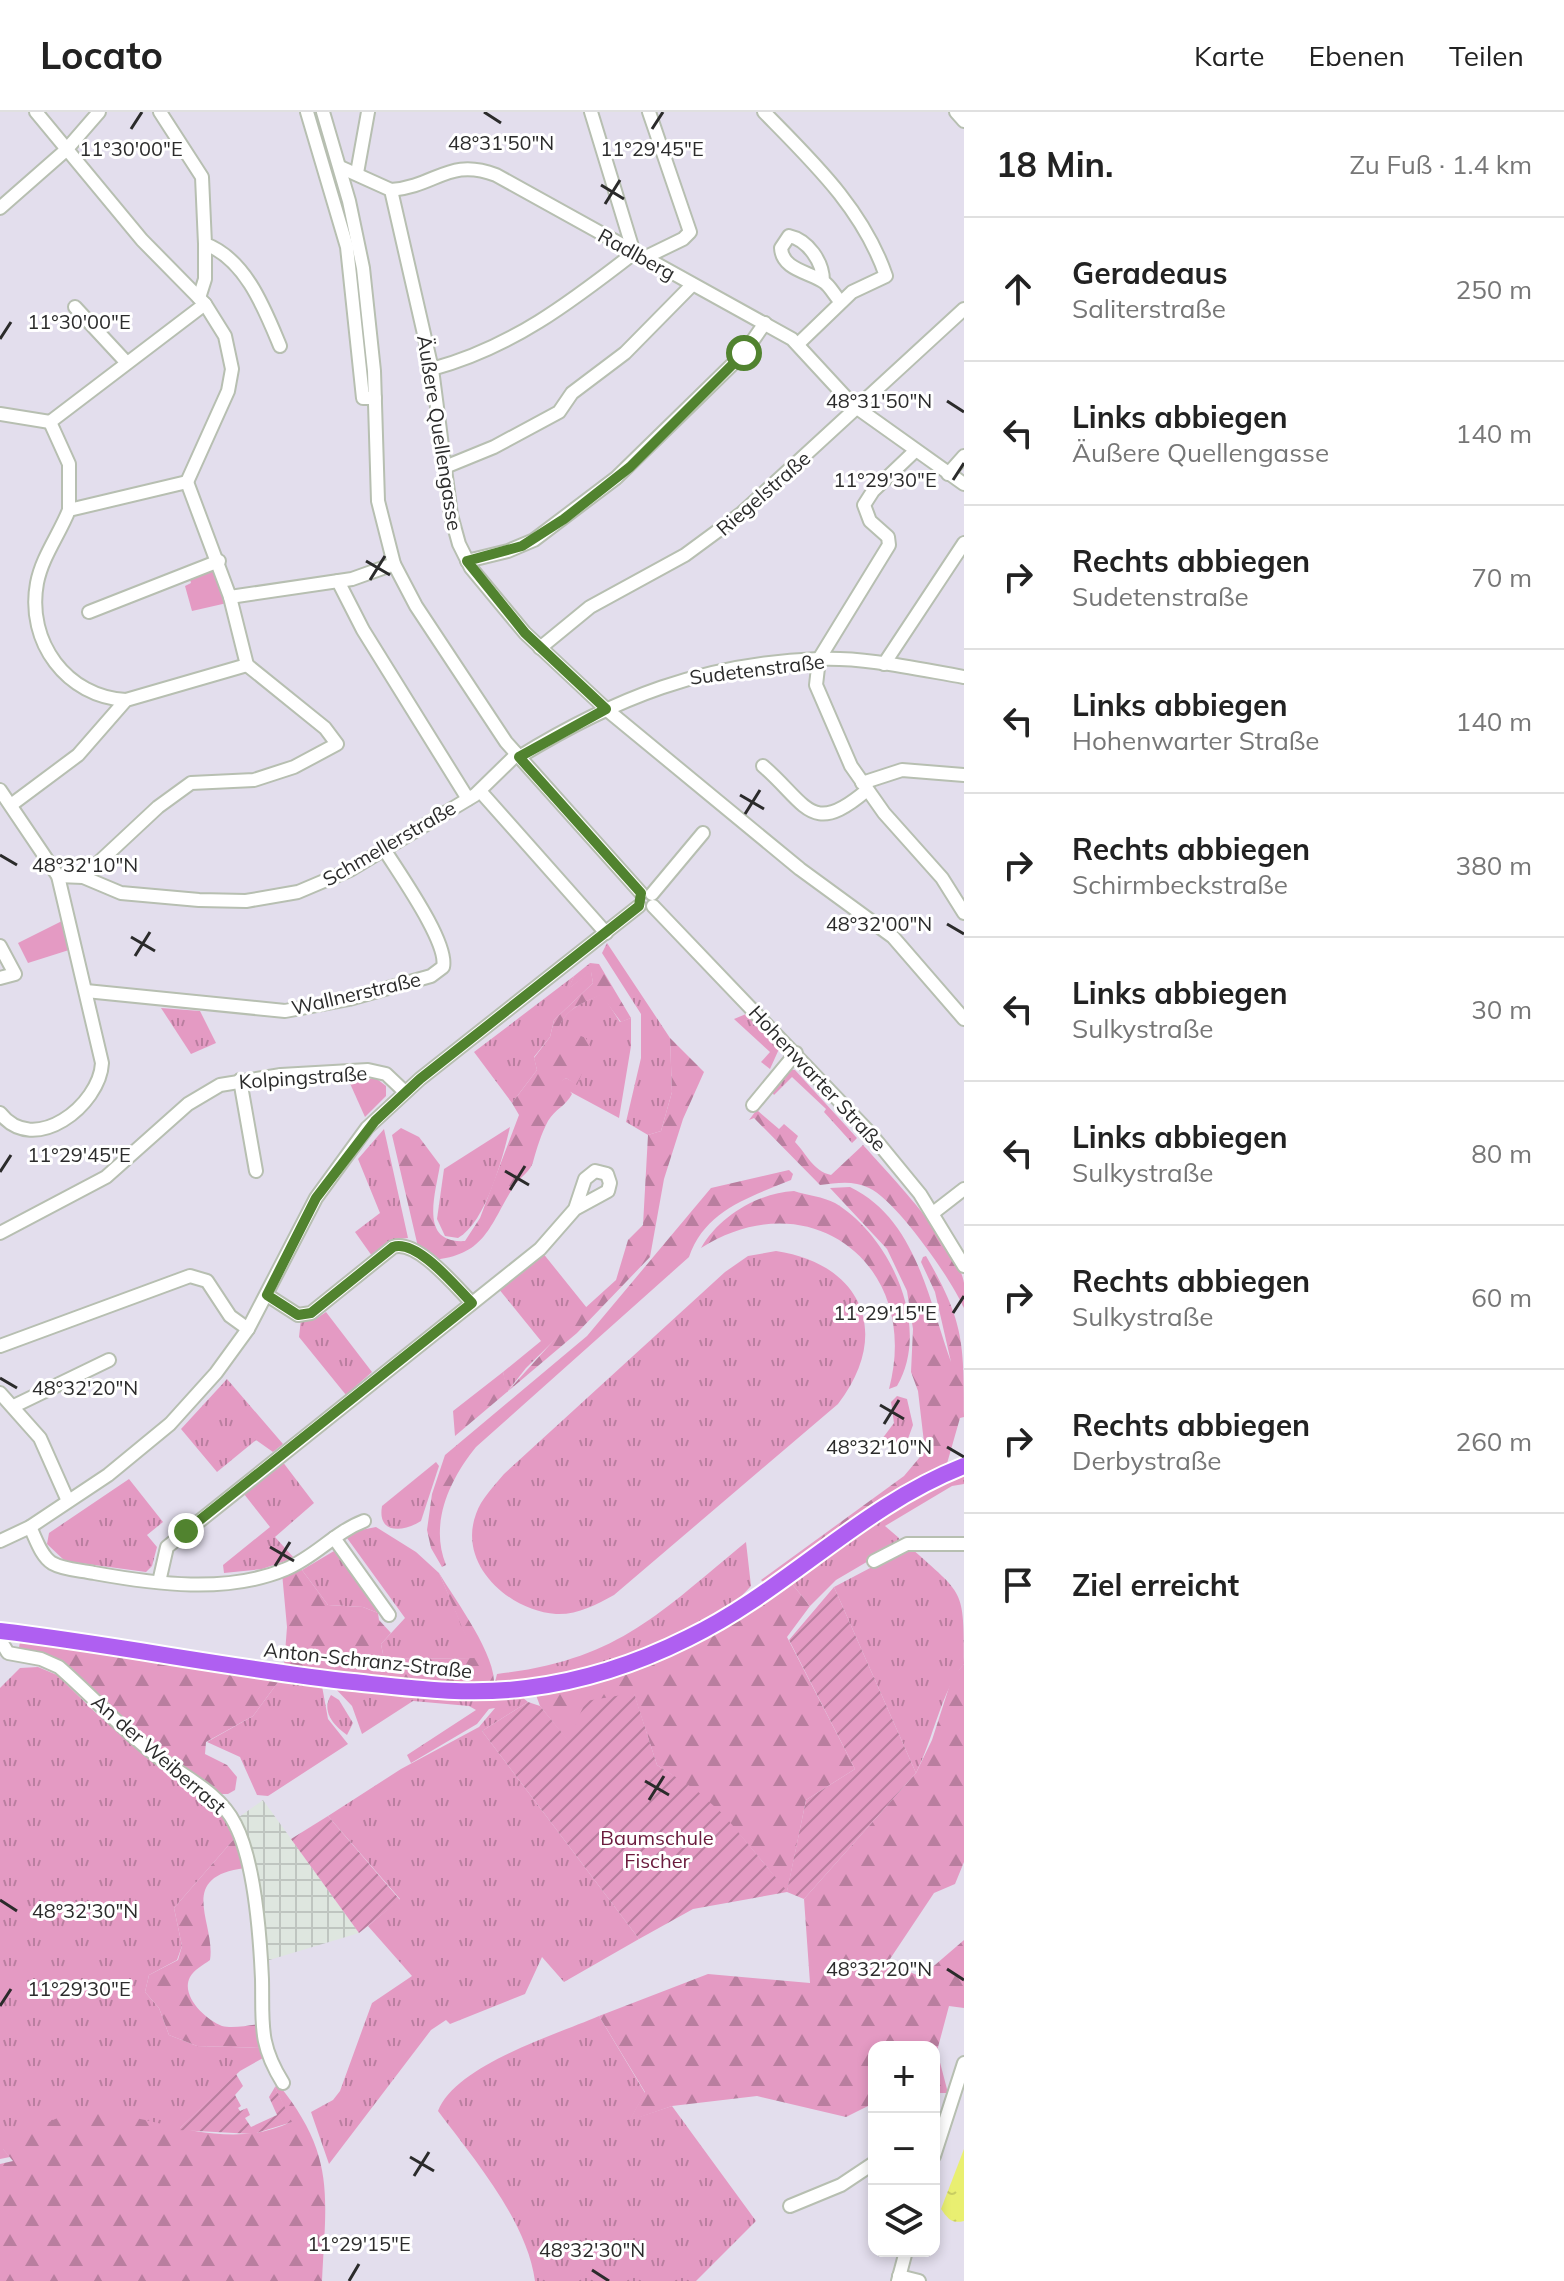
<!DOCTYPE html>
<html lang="de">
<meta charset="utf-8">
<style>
body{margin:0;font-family:Mulish,sans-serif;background:#f6f6f6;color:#222}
.controls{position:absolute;right:24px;bottom:24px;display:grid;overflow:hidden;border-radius:16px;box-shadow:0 4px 12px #0003}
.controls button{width:72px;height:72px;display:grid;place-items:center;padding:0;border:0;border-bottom:2px solid #e0e0e0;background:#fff;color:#222;font:40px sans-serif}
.stop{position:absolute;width:24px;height:24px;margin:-18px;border:6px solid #51832f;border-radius:50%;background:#fff}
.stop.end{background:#51832f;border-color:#fff;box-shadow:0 2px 8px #0008}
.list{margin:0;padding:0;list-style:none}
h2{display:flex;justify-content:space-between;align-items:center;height:104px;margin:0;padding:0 32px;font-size:34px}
h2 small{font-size:26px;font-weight:400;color:#767676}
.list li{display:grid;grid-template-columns:52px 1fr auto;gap:24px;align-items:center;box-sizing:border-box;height:144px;padding:0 32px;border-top:2px solid #e0e0e0}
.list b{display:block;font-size:30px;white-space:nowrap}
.list p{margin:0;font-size:26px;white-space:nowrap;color:#767676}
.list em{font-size:26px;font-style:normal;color:#767676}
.icon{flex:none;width:44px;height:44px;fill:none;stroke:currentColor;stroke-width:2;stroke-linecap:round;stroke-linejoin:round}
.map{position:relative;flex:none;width:964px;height:2169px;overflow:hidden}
header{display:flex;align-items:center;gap:48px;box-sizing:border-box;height:112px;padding:0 40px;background:#fff;border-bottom:2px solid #e0e0e0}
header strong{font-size:38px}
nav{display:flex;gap:44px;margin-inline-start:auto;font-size:28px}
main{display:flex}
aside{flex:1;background:#fff}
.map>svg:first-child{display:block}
</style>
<header>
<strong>Locato</strong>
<nav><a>Karte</a><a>Ebenen</a><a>Teilen</a></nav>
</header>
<main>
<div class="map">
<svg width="964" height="2169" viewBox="0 0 964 2169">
<defs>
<pattern id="industrial-grid" width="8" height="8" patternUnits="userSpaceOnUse" patternTransform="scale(2)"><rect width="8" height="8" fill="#dee6df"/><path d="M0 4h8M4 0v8" fill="none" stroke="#bfc5c0"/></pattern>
<pattern id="grass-tufts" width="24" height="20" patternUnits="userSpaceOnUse" patternTransform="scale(2)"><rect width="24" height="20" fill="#e49ac3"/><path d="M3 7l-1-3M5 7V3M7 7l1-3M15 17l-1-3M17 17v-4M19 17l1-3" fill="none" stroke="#b97e9f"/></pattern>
<pattern id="forest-firs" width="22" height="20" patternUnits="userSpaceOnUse" patternTransform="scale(2)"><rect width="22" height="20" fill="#e49ac3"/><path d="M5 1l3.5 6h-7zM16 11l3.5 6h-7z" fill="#b97e9f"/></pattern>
<pattern id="garden-furrows" width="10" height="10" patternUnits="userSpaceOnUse" patternTransform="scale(2)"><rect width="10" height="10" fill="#e49ac3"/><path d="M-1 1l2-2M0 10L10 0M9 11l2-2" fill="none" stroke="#b97e9f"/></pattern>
<pattern id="water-ripples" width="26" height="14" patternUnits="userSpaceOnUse" patternTransform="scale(2)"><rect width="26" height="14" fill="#e9ef71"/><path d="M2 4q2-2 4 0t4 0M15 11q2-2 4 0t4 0" fill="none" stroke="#c8cd62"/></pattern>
</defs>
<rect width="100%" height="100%" fill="#e3deed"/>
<polygon fill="url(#industrial-grid)" points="263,1688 359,1821 266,1849 239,1705"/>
<g fill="url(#grass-tufts)">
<polygon points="607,831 670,926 672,980 661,1019 648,1023 626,1010 641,946 641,902 602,841"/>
<polygon points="591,859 593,871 554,908 550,925 534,945 537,958 512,991 474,940 574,864 569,876"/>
<path d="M602,882L620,910L631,906V934L619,1006L565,977L561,969L566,966L577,972L559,930H554C559,901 576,893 602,882Z"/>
<polygon points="161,896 200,899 216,931 191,942"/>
<polygon points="746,902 779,937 770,957 761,950 770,940 734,907"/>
<polygon points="788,957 795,958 857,1026 852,1031 824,1000 826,997 792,965 774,983 772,980"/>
<path d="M510,1015C503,1045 486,1110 458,1126L445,1124L437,1107L444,1057Z"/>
<polygon points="384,1017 408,1126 398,1127 372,1144 355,1120 380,1101 358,1047"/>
<path d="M776,1139C863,1152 892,1222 838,1292L614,1483C596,1493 577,1503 556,1502C510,1499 457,1453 476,1402C481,1387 494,1374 504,1362L725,1160L748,1144Z"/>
<polygon points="542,1140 587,1196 526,1256 507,1280 503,1260 541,1229 498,1176"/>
<polygon points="326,1200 372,1260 346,1283 299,1225 301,1207 317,1206"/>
<polygon points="227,1267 283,1332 273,1340 256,1328 217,1360 181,1317"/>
<polygon points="897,1284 907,1287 913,1313 905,1335 899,1332 895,1338 882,1327 894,1311 891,1290"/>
<polygon points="282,1349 314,1391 275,1425 294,1446 262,1457 224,1461 223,1453 270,1415 244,1382"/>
<path d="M436,1350L439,1354L421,1409C404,1420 377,1423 382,1394Z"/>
<polygon points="964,1361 964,1372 952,1374 885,1414 899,1426 899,1431 836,1468 810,1494 788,1467 897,1392"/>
<polygon points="129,1367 163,1410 147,1423 157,1435 152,1454 146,1460 65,1449 47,1432 49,1421"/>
<polygon points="376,1415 416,1440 439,1461 476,1546 384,1547 381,1532 405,1506 347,1426 351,1420"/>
<path d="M746,1430L751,1474C698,1535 572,1565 494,1574L497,1562C618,1548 657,1503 746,1430Z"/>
<path d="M910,1435C964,1484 964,1475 964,1552C942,1577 933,1628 916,1661L834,1475Z"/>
<polygon points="334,1439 377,1491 378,1501 363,1495 328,1493 302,1458"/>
<polygon points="38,1555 57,1563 97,1602 221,1701 234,1727 174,1796 182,1834 177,1848 149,1863 145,1880 159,1896 169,1923 197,1934 260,1936 263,1946 240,1959 178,2018 102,2001 3,2037 10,2045 0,2047 0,1576 20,1556"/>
<polygon points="281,1566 322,1574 328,1607 348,1632 268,1684 257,1683 240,1645 207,1630 253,1604"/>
<polygon points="333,1574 522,1585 528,1590 482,1619 639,1827 564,1870 542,1845 525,1882 450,1912 446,1908 431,1918 329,2052 311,2000 333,1988 340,1979 372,1891 412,1864 368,1814 400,1787 328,1704 401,1657 479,1615 495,1596 489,1597 477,1612 411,1651 407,1643 476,1598 469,1594 413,1589 362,1622 352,1594"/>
<path d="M331,1583L339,1588L353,1611L347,1623C333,1613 321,1599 331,1583Z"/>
<path d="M599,1904L645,1981L630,2008L672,1994L756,2109L696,2169H535C527,2109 474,2047 438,1999C456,1953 555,1923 599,1904Z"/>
</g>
<g fill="url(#forest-firs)">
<path d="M590,851L599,852L631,906L621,910L601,883C576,893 559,901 555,930L573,921L586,926L592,938L577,973L566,966L562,969L572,982C566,994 555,997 548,1009C541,1022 537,1036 533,1050C531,1059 519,1066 514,1074C489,1114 486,1143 433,1148L418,1135L392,1023L401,1016L419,1025L440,1053C435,1084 419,1132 465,1129L480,1106L519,1003L512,991L537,958L534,946L550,925L554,908L593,871L591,860L568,877L574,864Z"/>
<polygon points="670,926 704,960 683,1007 664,1067 650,1145 577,1221 455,1324 453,1299 503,1260 508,1279 573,1207 616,1168 628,1128 643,1113 648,1023 661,1019 672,980"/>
<path d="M765,987L758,999L779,1017L784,1012L798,1024L795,1030C806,1041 813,1059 831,1063L863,1033C889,1062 958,1134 964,1171C964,1179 964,1188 964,1196C951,1167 897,1089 869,1076C853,1068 837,1071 820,1073L754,1006L749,1008Z"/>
<path d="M789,1058L793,1062L791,1068C750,1085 705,1098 689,1145L476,1335C450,1367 429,1411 446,1453L442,1455L431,1436L427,1418L432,1382L445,1343L587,1224L711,1076Z"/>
<path d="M850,1075C916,1107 928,1186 951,1250L935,1180L921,1150L923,1145L926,1144C964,1209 964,1231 964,1305L960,1306L946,1355L845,1411L763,1470L761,1468L904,1364L925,1339L918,1279L911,1260L913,1217L907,1179L887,1137L830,1076Z"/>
<path d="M794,1079C806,1083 824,1085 835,1091C890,1124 932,1214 897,1274L889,1277C922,1153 810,1067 701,1136C719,1104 758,1081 794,1079Z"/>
<path d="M302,1458L328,1493L363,1495L378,1501L379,1508L391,1521L381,1532L384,1547L475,1546L439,1461C456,1489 497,1544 494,1574L431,1572L284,1554L287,1515L282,1461Z"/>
<path d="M788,1467L810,1494L787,1525L855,1657L806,1688L787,1780C743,1725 718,1692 657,1653L634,1582L568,1629L540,1594L536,1583L621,1559Z"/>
<polygon points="20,1530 281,1566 253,1604 206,1630 205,1642 227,1653 237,1665 235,1678 228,1682 215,1682 147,1632 63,1553 18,1541"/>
<polygon points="964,1552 964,1750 955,1772 934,1781 888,1850 921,1865 964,1828 964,1896 949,1894 937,1939 948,1981 934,1981 934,1935 874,1935 874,1991 846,2005 757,1984 672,1994 629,2009 645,1980 599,1904 708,1862 810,1871 804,1787 916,1661 932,1628 952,1566"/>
<path d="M234,1727L245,1756C175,1765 216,1811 210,1848C203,1853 194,1858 190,1865C180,1884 206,1908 222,1914C233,1917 249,1913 260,1912V1936L197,1934L169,1923L159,1896L145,1880L149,1863L178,1848L182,1834L174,1796Z"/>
<path d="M278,1972C336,2043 326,2084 322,2169H0V2052L13,2049L2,2036C20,2027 63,1999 80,1999C148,1998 220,2044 291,2010L275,1975Z"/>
</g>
<g fill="#e49ac3">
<polygon points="213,456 227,491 192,499 185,474 191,471 188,461"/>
<polygon points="62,809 69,838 28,851 18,831"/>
<polygon points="348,967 377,967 386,974 386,984 365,1005"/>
</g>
<g fill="url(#garden-furrows)">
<polygon points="834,1475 916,1661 804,1787 787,1780 693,1797 639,1827 482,1619 528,1590 540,1594 568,1628 586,1589 634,1581 657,1653 696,1678 724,1703 787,1779 806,1688 855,1657 789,1528"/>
<polygon points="328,1704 400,1788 359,1821 291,1727"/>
<polygon points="236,1962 243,1974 235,1983 241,1994 238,1996 240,1999 247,1996 250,2003 245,2006 251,2015 277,2003 269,1985 275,1975 292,2010 253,2022 178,2018"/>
</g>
<path fill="url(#water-ripples)" d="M964,2037V2109C952,2112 948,2107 941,2097Z"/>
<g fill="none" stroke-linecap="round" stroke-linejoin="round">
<defs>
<g id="minor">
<polyline points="36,0 142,128 205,192 225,224 232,257 228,279 187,370"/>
<path d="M160,0L202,65L205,132C246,147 265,198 280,234"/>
<polyline points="307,0 347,135 363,286 375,286"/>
<polyline points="323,0 349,89 363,156 374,259 378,389 394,452 416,494 506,630 641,781"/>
<polyline points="591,0 634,141"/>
<path d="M764,0C813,50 863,97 886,164L852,180L798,232"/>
<polyline points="956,0 964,9"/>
<polyline points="340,55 391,78 432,257 451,403 459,432 471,456 525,521 606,597 800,757 893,825 964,907"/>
<polyline points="357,61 368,0"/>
<path d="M391,78C437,74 449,45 496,63L792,227L853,293L964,372"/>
<polyline points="0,96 66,38 99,0"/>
<polyline points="644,146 683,127 690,120 649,0"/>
<path d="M823,169C823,150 808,128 789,124L781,136C782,158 810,160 824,170C830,174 835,184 840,189"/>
<polyline points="199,186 205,167 205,132"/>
<polyline points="75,195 126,250"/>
<path d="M432,257C511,236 571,190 634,141"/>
<polyline points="0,302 50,310"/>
<polyline points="915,339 873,379 864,393 870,409 888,425 889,433 819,547 816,573 851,654 884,701 942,766 964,801"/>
<polyline points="445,355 494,335 559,300 572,281 625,241 692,173"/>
<polyline points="948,362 964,344"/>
<polyline points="69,398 69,352 50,310 205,192"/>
<polyline points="467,449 508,439 534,428 616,366 744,241 765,211"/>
<polyline points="338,469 363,518 468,687"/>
<polyline points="89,500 219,449"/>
<polyline points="540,536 590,495 685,443 742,401 964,197"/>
<polyline points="884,552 964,431"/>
<path d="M126,588C67,585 26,530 37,471C42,445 59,423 69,398L187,370L230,485L352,467L394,452"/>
<path d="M519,645C615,586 704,551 818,547C866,545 917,557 964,565"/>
<path d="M763,654C807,692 811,726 867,678"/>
<polyline points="862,671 902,658 964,663"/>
<path d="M0,678L58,764L102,951C100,993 34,1045 0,1001"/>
<polyline points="480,679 606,821"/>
<polyline points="11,693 78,643 126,588 247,553 230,485"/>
<polyline points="58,764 83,765 121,781 199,788 246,789 298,780 350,758 475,683 517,642"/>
<polyline points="83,765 158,695 191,671 254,668 294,655 337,632 325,616 247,553"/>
<polyline points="652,782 703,721"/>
<polyline points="653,794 870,1021 920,1082 964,1154"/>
<polyline points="0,834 15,862 0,866"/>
<path d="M86,879L285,899L349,887L431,864L443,855C449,831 398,760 384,737"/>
<polyline points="240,968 256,1059"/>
<polyline points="753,993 796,941"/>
<polyline points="933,1101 964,1077"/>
<polyline points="0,1121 106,1065 188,992 220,973 281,963 368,958 386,962 405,980"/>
<path d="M267,1183L298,1203L311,1201L393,1135C417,1127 455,1174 472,1191"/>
<polyline points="0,1234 190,1164 207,1169 230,1204 248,1217"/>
<polyline points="0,1281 40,1326 68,1389"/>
<polyline points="14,1294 109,1248"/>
<path d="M30,1415C36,1427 41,1444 52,1451C64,1458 81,1458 94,1461C155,1472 227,1482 286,1457C315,1445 335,1420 364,1409"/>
<polyline points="334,1426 389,1503"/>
<polyline points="0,1429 30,1415 108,1363 170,1312 216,1261 248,1217 316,1086 367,1016 420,967 639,794"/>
<polyline points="874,1449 907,1432 964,1432"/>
<polyline points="159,1470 167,1435 540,1137 575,1097 608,1079 610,1071 607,1062 595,1059 585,1067 575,1097"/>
<path d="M2,1519V1531L8,1541L41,1547L59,1555C91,1583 120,1615 153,1641C181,1664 219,1679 235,1712C255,1750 260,1823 262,1867C263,1911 258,1931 283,1971"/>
<polyline points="934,2044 964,1951"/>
<polyline points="790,2094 841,2073 874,2051"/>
<polyline points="899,2164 919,2169"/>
<polyline points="898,2169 906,2139"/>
</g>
<path id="major" d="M0,1519C118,1533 235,1557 353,1570C410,1576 469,1584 527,1576C583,1569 638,1551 688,1526C786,1479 861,1394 964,1354"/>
</defs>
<use href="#minor" stroke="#b7bfb1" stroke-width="16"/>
<use href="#major" stroke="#fff" stroke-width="20"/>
<use href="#minor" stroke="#fff" stroke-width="12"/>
<use href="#major" stroke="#af5ff1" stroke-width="16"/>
</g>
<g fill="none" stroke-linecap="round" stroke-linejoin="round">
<path stroke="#51832f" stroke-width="10" d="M186,1419L472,1191C455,1174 417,1127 393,1135L311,1201L298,1203L267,1183L316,1086L375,1009L420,967L639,794L641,781L519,645L606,597L525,521L467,449L522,434L564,407L630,355L744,241"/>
</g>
<path fill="none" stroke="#2b2b2b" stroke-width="3" d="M484,0L501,11M131,17L142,0M652,17L663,0M601,73L624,87M605,92L620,68M0,227L11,210M947,289L964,300M953,368L964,351M366,449L390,463M370,468L385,444M740,683L764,697M745,702L760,678M0,743L17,753M947,812L964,822M131,825L155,839M135,844L150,820M505,1059L529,1073M0,1060L11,1043M510,1078L525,1054M953,1201L964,1184M0,1266L17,1276M880,1293L904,1307M884,1312L899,1288M947,1335L964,1345M270,1435L294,1449M275,1454L290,1430M645,1669L669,1683M649,1688L664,1664M0,1788L17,1799M947,1857L964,1868M0,1894L11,1877M410,2045L434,2059M414,2064L429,2040M592,2158L609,2169M349,2169L359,2152"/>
<g text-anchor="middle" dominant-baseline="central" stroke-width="6" stroke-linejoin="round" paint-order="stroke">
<g font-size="20" fill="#2b2b2b" stroke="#fff">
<text transform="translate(637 142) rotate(29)">Radlberg</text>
<text transform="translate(440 321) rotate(81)">Äußere Quellengasse</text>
<text transform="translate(763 381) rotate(-41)">Riegelstraße</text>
<text transform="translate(757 557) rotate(-7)">Sudetenstraße</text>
<text transform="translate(389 731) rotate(-30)">Schmellerstraße</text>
<text transform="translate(356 881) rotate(-13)">Wallnerstraße</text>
<text transform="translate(303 965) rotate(-4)">Kolpingstraße</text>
<text transform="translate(818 966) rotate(47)">Hohenwarter Straße</text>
<text transform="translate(368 1548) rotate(6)">Anton-Schranz-Straße</text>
<text transform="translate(159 1642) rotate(41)">An der Weiberrast</text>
</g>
<g font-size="20" fill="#6a1a3c" stroke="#fff">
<text x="657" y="1725">Baumschule<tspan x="657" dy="23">Fischer</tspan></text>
</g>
</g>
<g font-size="20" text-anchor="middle" fill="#2b2b2b" stroke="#fff" stroke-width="6" stroke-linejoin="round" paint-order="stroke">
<text x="501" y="38">48°31'50"N</text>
<text x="131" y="44">11°30'00"E</text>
<text x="652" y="44">11°29'45"E</text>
<text x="79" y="217">11°30'00"E</text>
<text x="879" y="296">48°31'50"N</text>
<text x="885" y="375">11°29'30"E</text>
<text x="85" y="760">48°32'10"N</text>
<text x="879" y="819">48°32'00"N</text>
<text x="79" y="1050">11°29'45"E</text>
<text x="885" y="1208">11°29'15"E</text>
<text x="85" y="1283">48°32'20"N</text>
<text x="879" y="1342">48°32'10"N</text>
<text x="85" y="1806">48°32'30"N</text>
<text x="879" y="1864">48°32'20"N</text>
<text x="79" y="1884">11°29'30"E</text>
<text x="359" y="2139">11°29'15"E</text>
<text x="592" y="2145">48°32'30"N</text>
</g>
</svg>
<div class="controls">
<button>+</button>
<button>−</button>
<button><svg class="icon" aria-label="layers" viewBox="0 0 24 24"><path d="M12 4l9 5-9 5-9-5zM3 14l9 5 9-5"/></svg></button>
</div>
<div class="stop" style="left:744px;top:241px"></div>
<div class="stop end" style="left:186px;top:1419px"></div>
</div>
<aside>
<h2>18 Min.<small>Zu Fuß · 1.4 km</small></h2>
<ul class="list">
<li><svg class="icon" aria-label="ahead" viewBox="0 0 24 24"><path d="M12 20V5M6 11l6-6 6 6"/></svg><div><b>Geradeaus</b><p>Saliterstraße</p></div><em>250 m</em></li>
<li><svg class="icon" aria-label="left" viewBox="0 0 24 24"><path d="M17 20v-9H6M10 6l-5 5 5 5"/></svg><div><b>Links abbiegen</b><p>Äußere Quellengasse</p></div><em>140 m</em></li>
<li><svg class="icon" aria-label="right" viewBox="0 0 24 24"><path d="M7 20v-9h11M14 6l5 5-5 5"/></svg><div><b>Rechts abbiegen</b><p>Sudetenstraße</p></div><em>70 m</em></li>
<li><svg class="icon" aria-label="left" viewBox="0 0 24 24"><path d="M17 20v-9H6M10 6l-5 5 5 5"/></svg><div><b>Links abbiegen</b><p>Hohenwarter Straße</p></div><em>140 m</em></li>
<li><svg class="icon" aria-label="right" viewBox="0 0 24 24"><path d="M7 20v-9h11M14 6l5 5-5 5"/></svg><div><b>Rechts abbiegen</b><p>Schirmbeckstraße</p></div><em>380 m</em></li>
<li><svg class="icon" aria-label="left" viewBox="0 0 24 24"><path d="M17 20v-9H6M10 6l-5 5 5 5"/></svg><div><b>Links abbiegen</b><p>Sulkystraße</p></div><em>30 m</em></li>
<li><svg class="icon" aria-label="left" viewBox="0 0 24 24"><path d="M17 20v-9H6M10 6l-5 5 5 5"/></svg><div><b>Links abbiegen</b><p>Sulkystraße</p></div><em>80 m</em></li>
<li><svg class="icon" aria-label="right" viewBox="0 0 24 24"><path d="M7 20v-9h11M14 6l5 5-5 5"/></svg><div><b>Rechts abbiegen</b><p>Sulkystraße</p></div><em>60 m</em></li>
<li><svg class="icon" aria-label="right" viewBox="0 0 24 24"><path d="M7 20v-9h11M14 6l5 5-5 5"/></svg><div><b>Rechts abbiegen</b><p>Derbystraße</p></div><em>260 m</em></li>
<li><svg class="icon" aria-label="arrive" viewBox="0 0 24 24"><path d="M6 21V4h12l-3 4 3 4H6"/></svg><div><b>Ziel erreicht</b></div></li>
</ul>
</aside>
</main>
